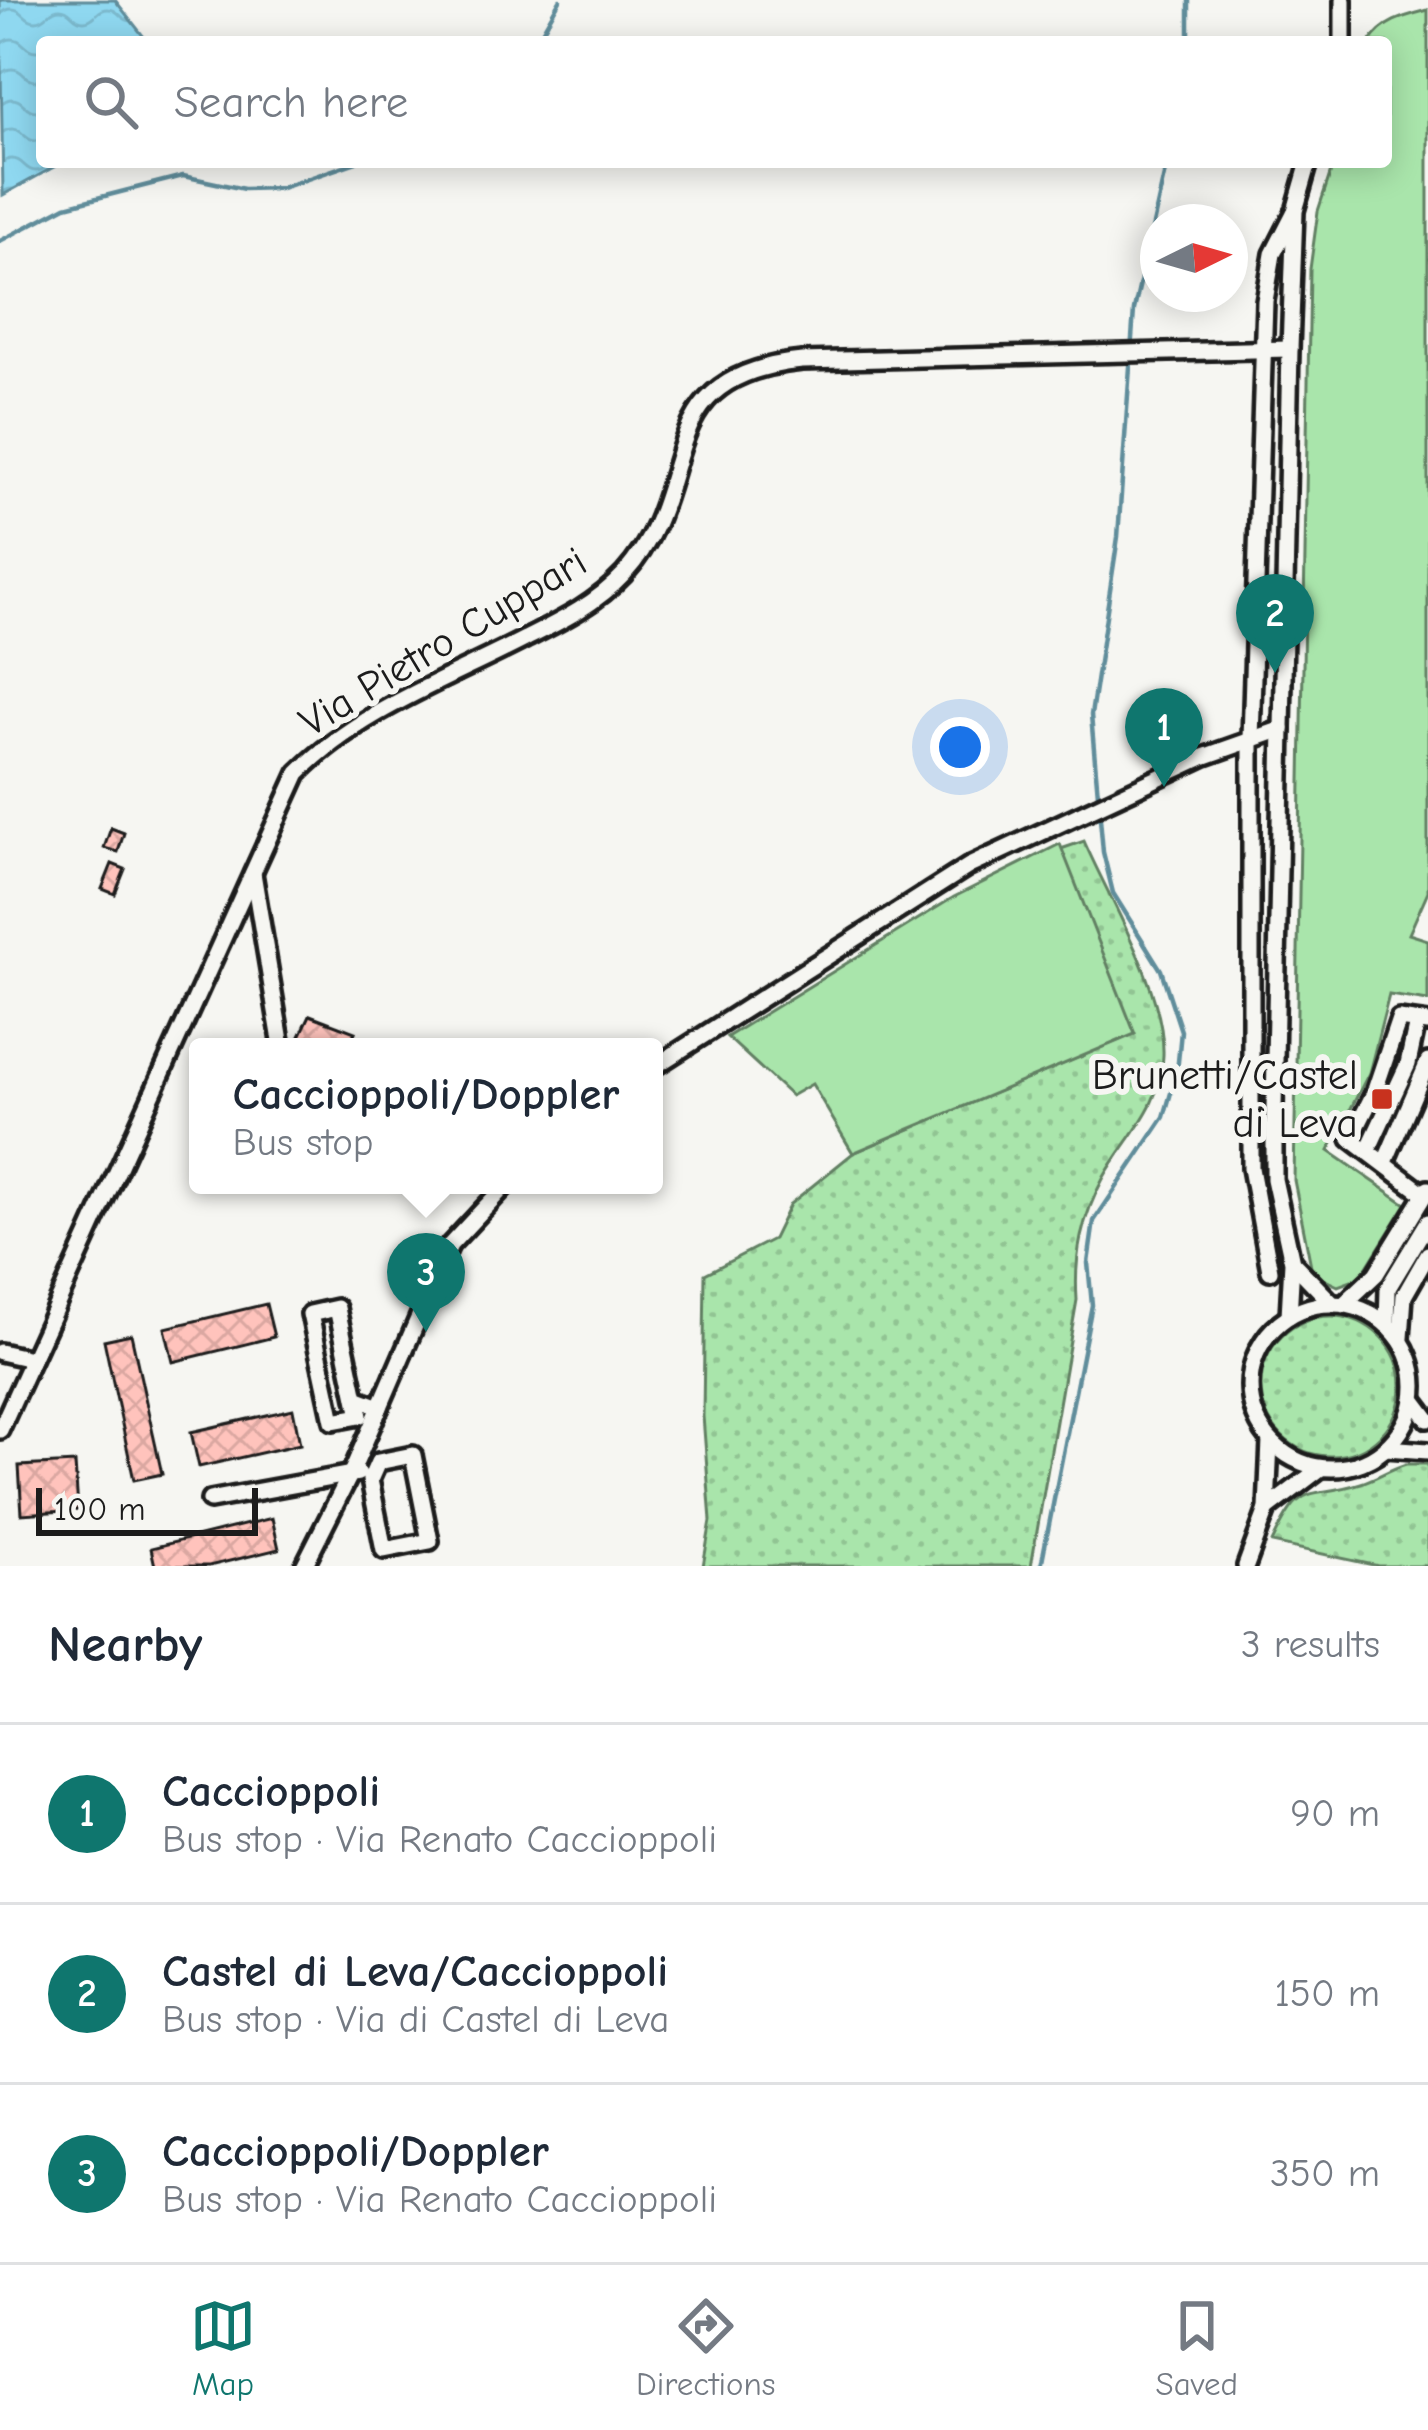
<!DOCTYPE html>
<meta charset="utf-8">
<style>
body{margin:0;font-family:"Comic Neue",sans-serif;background:#f2f2f3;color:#1f2937}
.compass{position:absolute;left:1140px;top:204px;width:108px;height:108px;border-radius:50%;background:#fff;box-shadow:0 6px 30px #0003;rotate:85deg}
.scale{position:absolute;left:36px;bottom:30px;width:222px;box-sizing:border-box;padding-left:12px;border:6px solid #1c1c1c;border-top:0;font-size:33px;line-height:42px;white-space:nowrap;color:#1c1c1c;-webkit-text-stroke:9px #f6f6f2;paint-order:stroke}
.you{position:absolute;left:960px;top:747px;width:42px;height:42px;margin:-30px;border:9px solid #fff;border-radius:50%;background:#1a73e8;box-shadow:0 0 0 18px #1a73e833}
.badge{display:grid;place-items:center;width:78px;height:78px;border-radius:50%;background:#0f766e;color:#fff;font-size:39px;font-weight:700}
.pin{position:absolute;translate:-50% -99px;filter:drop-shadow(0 3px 6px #0008)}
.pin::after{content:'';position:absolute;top:63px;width:42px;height:36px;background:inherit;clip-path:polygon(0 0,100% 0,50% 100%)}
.popup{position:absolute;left:189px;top:1038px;width:474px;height:156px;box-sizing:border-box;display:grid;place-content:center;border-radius:12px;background:#fff;filter:drop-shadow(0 3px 9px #0005);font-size:39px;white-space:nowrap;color:#747a83}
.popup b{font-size:45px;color:#1f2937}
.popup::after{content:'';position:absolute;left:50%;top:100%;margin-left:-24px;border:24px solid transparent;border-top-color:#fff}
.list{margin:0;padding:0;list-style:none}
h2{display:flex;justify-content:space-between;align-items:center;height:156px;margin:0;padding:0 48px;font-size:51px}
h2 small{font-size:39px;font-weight:400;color:#747a83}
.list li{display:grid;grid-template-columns:78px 1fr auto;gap:36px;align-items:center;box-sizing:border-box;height:180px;padding:0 48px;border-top:3px solid #e0e1e3}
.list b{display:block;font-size:45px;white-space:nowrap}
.list p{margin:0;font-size:39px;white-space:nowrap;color:#747a83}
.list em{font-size:39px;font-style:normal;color:#747a83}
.icon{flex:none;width:66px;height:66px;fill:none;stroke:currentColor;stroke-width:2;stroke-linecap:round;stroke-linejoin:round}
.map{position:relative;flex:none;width:1428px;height:1566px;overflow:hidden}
.search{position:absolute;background:#fff;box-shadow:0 6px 30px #0003;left:36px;right:36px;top:36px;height:132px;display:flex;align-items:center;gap:30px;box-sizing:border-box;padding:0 42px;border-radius:12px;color:#747a83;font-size:45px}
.sheet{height:696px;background:#fff}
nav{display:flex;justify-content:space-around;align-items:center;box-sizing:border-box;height:168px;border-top:3px solid #e0e1e3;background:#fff;font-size:33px;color:#747a83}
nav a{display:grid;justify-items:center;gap:6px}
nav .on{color:#0f766e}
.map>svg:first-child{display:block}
</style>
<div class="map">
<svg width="1428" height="1566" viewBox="0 0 1428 1566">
<defs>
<pattern id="grass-dots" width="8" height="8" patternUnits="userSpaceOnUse" patternTransform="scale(3)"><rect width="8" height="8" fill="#a9e5ab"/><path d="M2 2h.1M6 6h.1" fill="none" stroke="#91c493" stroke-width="1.8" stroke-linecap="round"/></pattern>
<pattern id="water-waves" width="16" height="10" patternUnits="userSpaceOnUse" patternTransform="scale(3)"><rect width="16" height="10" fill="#8fd8f0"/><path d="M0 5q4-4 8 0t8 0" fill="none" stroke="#7bb9cd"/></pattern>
<pattern id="building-cross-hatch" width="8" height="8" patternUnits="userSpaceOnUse" patternTransform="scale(3)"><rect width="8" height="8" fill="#ffc3bc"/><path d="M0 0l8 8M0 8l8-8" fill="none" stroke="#daa7a1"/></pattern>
</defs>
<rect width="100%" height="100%" fill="#f6f6f2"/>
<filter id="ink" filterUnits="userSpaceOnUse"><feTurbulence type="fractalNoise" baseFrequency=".00833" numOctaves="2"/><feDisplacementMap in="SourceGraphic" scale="24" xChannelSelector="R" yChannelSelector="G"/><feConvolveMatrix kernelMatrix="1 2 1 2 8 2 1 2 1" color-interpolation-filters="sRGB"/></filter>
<g filter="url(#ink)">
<g fill="url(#grass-dots)" stroke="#628064" stroke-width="3">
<path d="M1084,841C1110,901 1165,990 1163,1055C1162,1107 1128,1135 1104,1177C1082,1217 1074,1255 1077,1300L1031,1566H703L711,1521L703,1416L705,1274L773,1239L790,1204L853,1153L1134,1034L1061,849Z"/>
<circle cx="1331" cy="1386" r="70"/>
<path d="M1406,1464H1428V1566H1378L1272,1543C1302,1478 1305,1501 1361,1483C1376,1478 1390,1469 1406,1464Z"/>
</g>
<g fill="#a9e5ab" stroke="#628064" stroke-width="3">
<path d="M1428,10V891L1409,934L1428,940V1001L1389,995L1369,1073L1329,1151L1406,1204L1360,1278L1338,1286L1317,1276L1311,1266L1294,1180L1310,269L1318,211L1334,162H1386V42H1370C1383,21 1405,16 1428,10Z"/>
<polygon points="1060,844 1135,1034 853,1153 812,1084 791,1096 727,1037 954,897"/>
</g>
<polygon fill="url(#water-waves)" stroke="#618d9b" stroke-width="3" points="0,0 115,0 148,42 42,42 42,162 63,162 3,195"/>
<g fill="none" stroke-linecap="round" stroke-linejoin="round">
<g stroke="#618d9b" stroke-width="4.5">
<polyline points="1189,0 1189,42"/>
<polyline points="536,42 560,0"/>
<polyline points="0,241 66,206 183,176 244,189 281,188 356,162"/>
<polyline points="1041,1566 1092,1305 1088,1263 1094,1221 1164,1117 1177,1072 1181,1031 1161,970 1113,893 1103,852 1091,715 1118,537 1134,310 1167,162"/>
</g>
</g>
<g fill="url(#building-cross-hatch)" stroke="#1c1c1c" stroke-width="3">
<polygon points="111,828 124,833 118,852 104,848"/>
<polygon points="112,864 125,869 115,894 102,889"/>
<polygon points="310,1015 355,1032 348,1047 295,1047"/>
<polygon points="266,1304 274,1337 173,1362 165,1328"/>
<polygon points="131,1334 162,1474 134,1480 104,1340"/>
<polygon points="293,1409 300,1444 199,1467 191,1432"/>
<polygon points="75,1463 78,1510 22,1514 19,1466"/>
<polygon points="272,1518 279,1549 209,1566 155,1566 151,1548"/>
</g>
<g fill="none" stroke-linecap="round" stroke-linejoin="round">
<defs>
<g id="minor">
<polyline points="1343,42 1343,0"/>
<polyline points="253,873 282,1047"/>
<polyline points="654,1067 969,866 1203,757 1282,729"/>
<polyline points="1368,1150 1408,1064 1417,1022"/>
<polyline points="1385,1162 1428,1062"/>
<polyline points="1424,1194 1351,1139 1374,1093 1399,1019 1428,1023"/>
<polyline points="1294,1264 1332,1303"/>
<polyline points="1270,1271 1251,1168 1251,739 1265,301 1273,254 1294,213"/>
<polyline points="1344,1304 1376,1274 1428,1189"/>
<circle cx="1332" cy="1386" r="82"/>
<polyline points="1289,1316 1292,1262 1274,1179 1274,1108 1290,349 1295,211 1309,162"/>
<polyline points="1387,1325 1388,1288 1428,1222"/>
<polyline points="1401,1338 1404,1296 1428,1254"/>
<polyline points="0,1352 31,1359"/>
<polyline points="356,1398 360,1416 333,1421 310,1314 337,1308 356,1398 380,1407"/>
<polyline points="1413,1399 1428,1419"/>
<path d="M0,1430L298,773C359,711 448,679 525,639C561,621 596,604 624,574C704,486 645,376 802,361L1290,349"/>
<polyline points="1386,1448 1428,1451"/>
<polygon points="413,1455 430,1541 384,1550 370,1480 378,1462"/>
<polyline points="210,1500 358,1473"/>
<polyline points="1267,1509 1321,1468"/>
<polyline points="304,1566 353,1469 450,1245 506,1185"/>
<polyline points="1246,1566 1267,1509 1270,1441"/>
</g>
</defs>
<use href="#minor" stroke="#1c1c1c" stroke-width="24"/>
<use href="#minor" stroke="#f6f6f2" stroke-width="15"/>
</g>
</g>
<rect fill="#c8321e" stroke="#f6f6f2" stroke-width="4.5" x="1370" y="1087" width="24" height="24" rx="6"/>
<g text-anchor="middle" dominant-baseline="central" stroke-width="12" stroke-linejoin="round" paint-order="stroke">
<g font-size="42" fill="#1c1c1c" stroke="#f6f6f2">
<text transform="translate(443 642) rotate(-31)">Via Pietro Cuppari</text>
</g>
<g font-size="42" fill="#1c1c1c" stroke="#f6f6f2" text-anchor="end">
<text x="1358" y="1075">Brunetti/Castel<tspan x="1358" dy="48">di Leva</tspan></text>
</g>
</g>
</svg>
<svg class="compass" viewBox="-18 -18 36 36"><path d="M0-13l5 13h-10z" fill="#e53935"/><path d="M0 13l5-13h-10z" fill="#747a83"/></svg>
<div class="scale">100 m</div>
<div class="you"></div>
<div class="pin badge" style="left:1164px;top:787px">1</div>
<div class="pin badge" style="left:1275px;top:673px">2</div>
<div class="pin badge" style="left:426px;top:1332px">3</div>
<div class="popup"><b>Caccioppoli/Doppler</b>Bus stop</div>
<div class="search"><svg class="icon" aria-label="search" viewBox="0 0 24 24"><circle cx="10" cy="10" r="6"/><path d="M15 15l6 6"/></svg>Search here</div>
</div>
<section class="sheet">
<h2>Nearby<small>3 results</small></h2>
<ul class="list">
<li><span class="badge">1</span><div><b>Caccioppoli</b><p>Bus stop · Via Renato Caccioppoli</p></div><em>90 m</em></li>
<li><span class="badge">2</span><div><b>Castel di Leva/Caccioppoli</b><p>Bus stop · Via di Castel di Leva</p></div><em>150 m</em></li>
<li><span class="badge">3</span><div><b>Caccioppoli/Doppler</b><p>Bus stop · Via Renato Caccioppoli</p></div><em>350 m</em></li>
</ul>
</section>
<nav>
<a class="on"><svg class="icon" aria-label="map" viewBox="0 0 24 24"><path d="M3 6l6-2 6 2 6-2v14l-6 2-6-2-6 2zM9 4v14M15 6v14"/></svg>Map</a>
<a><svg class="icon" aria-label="directions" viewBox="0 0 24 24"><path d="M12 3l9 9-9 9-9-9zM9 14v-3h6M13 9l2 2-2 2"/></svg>Directions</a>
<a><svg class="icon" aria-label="saved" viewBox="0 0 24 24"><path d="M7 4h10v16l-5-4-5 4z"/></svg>Saved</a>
</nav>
